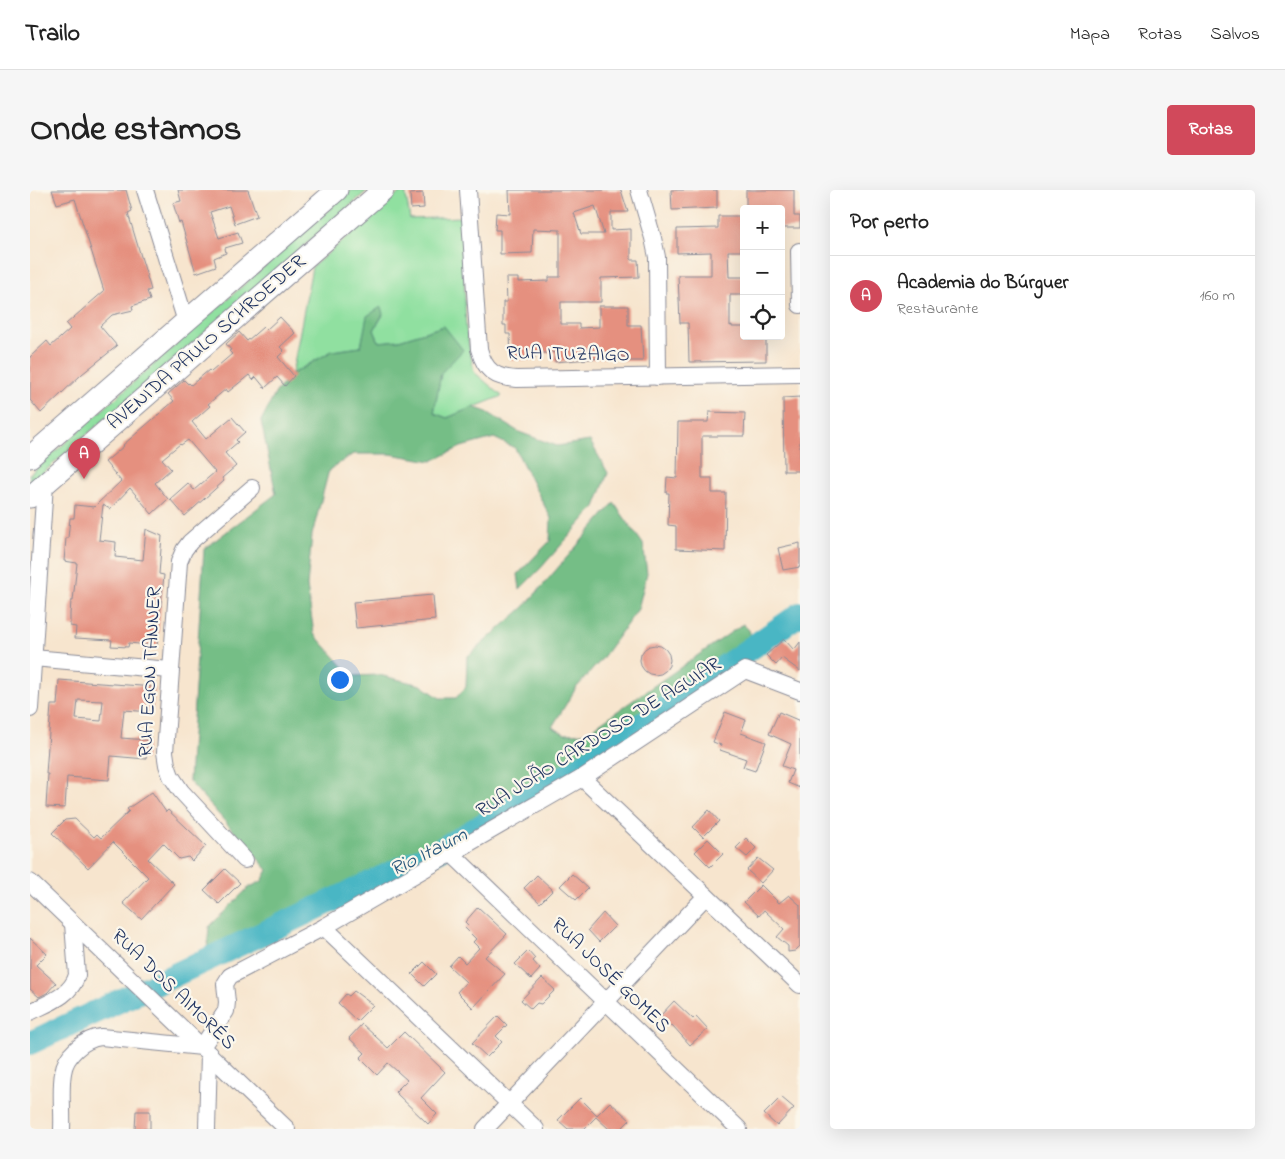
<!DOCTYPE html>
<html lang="pt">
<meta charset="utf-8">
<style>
body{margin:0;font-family:"Indie Flower",sans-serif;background:#f6f6f6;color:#222}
.controls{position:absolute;right:15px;top:15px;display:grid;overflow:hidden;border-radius:5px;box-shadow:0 5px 20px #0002}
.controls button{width:45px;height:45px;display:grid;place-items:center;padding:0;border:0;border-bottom:1px solid #e0e0e0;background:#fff;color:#222;font:25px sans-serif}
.you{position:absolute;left:309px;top:489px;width:18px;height:18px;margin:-12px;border:4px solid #fff;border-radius:50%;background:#1a73e8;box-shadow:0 0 0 8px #1a73e833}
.badge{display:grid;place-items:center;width:32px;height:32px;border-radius:50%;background:#d1495b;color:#fff;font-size:16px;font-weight:700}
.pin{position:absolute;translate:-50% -41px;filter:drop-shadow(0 1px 2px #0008)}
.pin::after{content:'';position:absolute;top:26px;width:18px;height:15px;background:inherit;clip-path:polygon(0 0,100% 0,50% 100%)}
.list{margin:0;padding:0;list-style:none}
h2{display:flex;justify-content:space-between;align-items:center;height:65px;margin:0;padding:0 20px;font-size:21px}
h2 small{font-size:16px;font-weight:400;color:#767676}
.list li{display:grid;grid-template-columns:32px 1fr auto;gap:15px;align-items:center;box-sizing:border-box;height:80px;padding:0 20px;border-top:1px solid #e0e0e0}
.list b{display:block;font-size:19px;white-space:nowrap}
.list p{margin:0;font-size:16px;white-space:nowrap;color:#767676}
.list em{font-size:16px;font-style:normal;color:#767676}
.icon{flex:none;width:28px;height:28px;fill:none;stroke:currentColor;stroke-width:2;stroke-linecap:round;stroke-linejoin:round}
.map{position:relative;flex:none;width:770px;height:939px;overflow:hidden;border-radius:5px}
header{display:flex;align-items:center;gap:30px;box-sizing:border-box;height:70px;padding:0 25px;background:#fff;border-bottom:1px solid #e0e0e0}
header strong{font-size:24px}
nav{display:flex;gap:28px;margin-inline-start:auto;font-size:18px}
.intro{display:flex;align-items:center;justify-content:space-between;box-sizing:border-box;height:120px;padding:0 30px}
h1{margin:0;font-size:35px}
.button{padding:12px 22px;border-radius:5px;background:#d1495b;color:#fff;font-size:18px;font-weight:700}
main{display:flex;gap:30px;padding:0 30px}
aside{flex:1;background:#fff;border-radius:5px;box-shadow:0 5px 20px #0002}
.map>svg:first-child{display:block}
</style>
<header>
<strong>Trailo</strong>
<nav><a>Mapa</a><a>Rotas</a><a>Salvos</a></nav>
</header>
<div class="intro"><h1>Onde estamos</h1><a class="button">Rotas</a></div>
<main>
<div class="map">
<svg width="770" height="939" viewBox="0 0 770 939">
<rect width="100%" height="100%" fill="#fbf7ec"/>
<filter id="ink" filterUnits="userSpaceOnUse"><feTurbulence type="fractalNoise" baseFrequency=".02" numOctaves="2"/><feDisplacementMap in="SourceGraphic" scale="10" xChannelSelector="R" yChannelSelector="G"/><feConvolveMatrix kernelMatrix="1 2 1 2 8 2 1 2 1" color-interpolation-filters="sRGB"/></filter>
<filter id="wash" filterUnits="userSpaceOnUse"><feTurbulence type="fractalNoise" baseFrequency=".0096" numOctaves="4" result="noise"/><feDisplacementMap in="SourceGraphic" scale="20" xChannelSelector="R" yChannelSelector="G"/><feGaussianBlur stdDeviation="1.12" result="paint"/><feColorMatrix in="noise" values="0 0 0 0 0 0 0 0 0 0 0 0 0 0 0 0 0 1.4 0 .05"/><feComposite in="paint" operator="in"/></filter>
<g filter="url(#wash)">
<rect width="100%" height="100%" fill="#f7e5ce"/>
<g fill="#90e0a0" stroke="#56887f">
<polygon points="321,0 338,0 0,294 0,284"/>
<polygon points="373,0 375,0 380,29 432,27 436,139 444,182 472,206 417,228 404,223 411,183 414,136 369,150 349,152 344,140 353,125 334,143 331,157 302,161 262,184 282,77"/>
</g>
<polygon fill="#74be86" stroke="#487672" points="351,117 353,124 344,140 349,152 369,150 414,136 433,160 411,183 404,223 417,228 443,217 457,222 489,242 527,256 560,251 578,283 565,317 509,380 490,399 488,384 520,351 521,328 504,296 485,258 464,248 431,257 402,271 360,264 323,264 299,280 282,345 277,396 284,444 322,486 349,485 391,495 410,508 426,508 436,497 437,467 494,417 584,313 613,354 617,383 608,419 571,470 546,498 522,537 535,544 556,543 713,434 719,440 722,450 545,574 427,643 345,686 264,722 212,747 207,744 177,760 179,737 218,698 232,691 238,680 159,591 174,359 246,304 231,231 246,202 262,184 302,161 331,157 337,126"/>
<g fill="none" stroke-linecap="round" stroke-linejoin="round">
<polyline stroke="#49b6c4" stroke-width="24" points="0,853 410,660 547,579 770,424"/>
</g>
<g id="blocks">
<g fill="#e5907f" fill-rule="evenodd">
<polygon points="22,0 96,0 102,21 98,23 121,100 117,101 120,110 102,116 103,120 82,125 70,136 87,156 52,184 11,223 0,210 0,167 17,151 21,156 40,139 36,134 74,101 45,9 27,14"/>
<polygon points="148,0 218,0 227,26 205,34 199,16 180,22 189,48 208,42 212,53 195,58 196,63 184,68 186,76 166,83 151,32 149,33 143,13 151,11"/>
<path d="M479,0H591L598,22H581V40L601,39V70H608L609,87L571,88V112H531V134H549V138L569,137V116H598V135H611L613,171H594V166L525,172V162L505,164V170H481L480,144H476V135H473V112H477L476,88H488V92L519,91V87H530V40L503,39L502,63L470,64V40H465L466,23L480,24ZM565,16L574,44H551L544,23Z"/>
<polygon points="641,0 687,0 687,18 642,20"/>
<polygon points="716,0 764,0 764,26 770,26 770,38 751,38 751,19 716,19"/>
<polygon points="393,3 394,18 381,19 380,4"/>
<polygon points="688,26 714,26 714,38 712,38 711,61 698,61 699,87 714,87 714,105 700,105 700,136 702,135 702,137 714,137 714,146 736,146 736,171 659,172 658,133 650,133 648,85 681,85 681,62 647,63 647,39 688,38"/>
<polygon points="250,127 265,143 250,157 254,161 248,167 264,186 255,196 247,187 235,198 226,187 223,190 219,185 198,202 196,199 178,214 180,216 162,232 176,249 202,227 215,242 206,250 208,252 195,263 206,276 192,288 194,291 155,326 140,309 158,293 164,300 185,282 158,250 151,255 150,254 132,269 141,279 125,293 138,309 122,324 100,298 80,319 73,315 69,350 86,352 85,367 113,370 116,339 132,346 129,384 134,385 127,456 99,453 98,457 81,456 82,450 45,448 46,437 40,436 40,424 41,411 43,411 47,373 34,371 36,348 38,348 40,328 44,328 45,315 64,317 91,291 75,272 94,256 93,255 144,211 138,204 154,190 158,194 159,193 161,195 179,180 181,182 202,164 199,161 201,160 196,154 209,142 217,151 233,137 236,140"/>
<polygon points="770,207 770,281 754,281 753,208"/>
<polygon points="679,222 715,223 714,246 672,246 672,288 682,288 682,303 696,303 695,361 646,359 646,336 638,335 639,303 636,303 637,287 647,288 648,232 678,232"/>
<polygon points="770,353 770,377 753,380 748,358"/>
<polygon points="403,405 405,430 326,438 323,412"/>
<polygon points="754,449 764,460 770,452 770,481 752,468 746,475 736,465"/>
<circle cx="625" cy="470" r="15"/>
<path d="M29,490L125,497L122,522L94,520L91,548L118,550L116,569L81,566L79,590L37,587L35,618L16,617L18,584H16L21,515H27ZM48,510L73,511L71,531L46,529Z"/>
<polygon points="695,522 716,530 711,543 736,552 725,581 713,577 716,569 690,560 691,555 683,552"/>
<polygon points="749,522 770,531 770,598 758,593 763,580 752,576 761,554 739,544"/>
<polygon points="122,602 136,622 138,620 176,656 162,671 158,667 149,669 133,653 118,669 144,694 111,729 93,713 118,687 83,652 58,678 22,643 35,630 45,629 64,647 67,644 71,648 99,621 97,619"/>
<polygon points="679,620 689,631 673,647 663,637"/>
<polygon points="716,648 726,658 717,667 706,658"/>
<polygon points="678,649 693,664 680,677 665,662"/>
<polygon points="728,668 743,680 731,693 717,680"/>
<polygon points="195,679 210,693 189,714 174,700"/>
<polygon points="542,684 558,698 546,710 530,696"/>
<polygon points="507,685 523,700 510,713 494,698"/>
<polygon points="731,695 749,713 759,705 770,715 770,756 765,761 758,762 758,756 747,747 754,739 734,720 729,726 714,712"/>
<polygon points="448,717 477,744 455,767 475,784 443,818 427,802 436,792 419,776 428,766 435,773 449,758 443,752 446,749 435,738 438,735 435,732"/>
<polygon points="573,723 585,736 569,752 558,740"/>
<polygon points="0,748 17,764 6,775 26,793 17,803 9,807 0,799"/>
<polygon points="498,761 505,769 503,771 510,779 501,789 485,774"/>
<polygon points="394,772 406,784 394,796 382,784"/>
<polygon points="512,788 525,800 511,814 507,813 501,819 491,810"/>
<polygon points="324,801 343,815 327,831 308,813 316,804 319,806"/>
<polygon points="644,811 663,829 666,826 678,839 660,855 642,835 641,837 630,826"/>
<polygon points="468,826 477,835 466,846 472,852 457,867 442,853"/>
<polygon points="332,834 358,858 374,842 415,882 391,908 407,924 398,934 365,902 377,890 358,873 347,885 330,868 335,863 319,848"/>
<polygon points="751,907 764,918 747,936 734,924"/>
<polygon points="550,908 567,925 580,912 600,930 591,939 579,939 566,927 554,939 538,939 528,930"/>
<polygon points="106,921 120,921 120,939 105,939"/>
</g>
</g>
</g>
<g filter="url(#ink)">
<use href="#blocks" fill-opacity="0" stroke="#898a96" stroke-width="1"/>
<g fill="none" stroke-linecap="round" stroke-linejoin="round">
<defs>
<g id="minor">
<polyline points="115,0 156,132"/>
<path d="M438,0L449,159C455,181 465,188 487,189L770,184"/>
<polyline points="609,0 623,48 627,67 628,187"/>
<polyline points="769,61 770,115"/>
<polyline points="3,468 140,480"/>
<polyline points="0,519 15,294"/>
<polyline points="552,588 770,795"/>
<polyline points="422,664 709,939"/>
<polyline points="215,670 151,601 141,586 137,575 135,562 149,372 154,360 160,352 222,298"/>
<polyline points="0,692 257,939"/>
<polyline points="294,737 506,939"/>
<path d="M0,822C18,813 41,806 47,785L43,734"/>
<path d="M32,939C33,921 30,901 33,883C35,865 54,849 71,847L172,857L196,821L197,812L195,794L200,786L294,737L552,588L715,480L770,501"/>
<polyline points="177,939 179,864"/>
<polyline points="455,939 676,706"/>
</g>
<g id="major">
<polyline points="0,267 307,0"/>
<polyline points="0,307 353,0"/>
</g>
</defs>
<use href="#minor" stroke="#898a96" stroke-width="18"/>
<use href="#major" stroke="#898a96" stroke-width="23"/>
<use href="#minor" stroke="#fff" stroke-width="16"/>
<use href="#major" stroke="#fff" stroke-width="21"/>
</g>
</g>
<g text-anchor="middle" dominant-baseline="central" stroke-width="4.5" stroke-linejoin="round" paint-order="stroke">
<g font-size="20" fill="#1b2f5e" stroke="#fbf7ec">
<text transform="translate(177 153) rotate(-41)">AVENIDA PAULO SCHROEDER</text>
<text transform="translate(538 165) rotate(1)">RUA ITUZAIGO</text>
<text transform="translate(121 482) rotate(-87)">RUA EGON TANNER</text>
<text transform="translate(569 548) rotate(-32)">RUA JOÃO CARDOSO DE AGUIAR</text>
<text transform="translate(580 786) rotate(44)">RUA JOSÉ GOMES</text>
<text transform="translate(143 800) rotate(44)">RUA DOS AIMORÉS</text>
</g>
<g font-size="21" font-style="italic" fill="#29587d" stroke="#fbf7ec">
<text transform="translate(399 663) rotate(-27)">Rio Itaum</text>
</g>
</g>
</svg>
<div class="controls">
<button>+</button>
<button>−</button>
<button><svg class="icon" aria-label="locate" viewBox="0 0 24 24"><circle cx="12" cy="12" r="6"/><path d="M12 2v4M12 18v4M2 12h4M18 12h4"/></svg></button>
</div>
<div class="you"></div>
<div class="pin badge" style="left:54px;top:289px">A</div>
</div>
<aside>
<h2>Por perto<small></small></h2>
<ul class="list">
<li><span class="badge">A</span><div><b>Academia do Búrguer</b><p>Restaurante</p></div><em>160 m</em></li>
</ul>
</aside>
</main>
